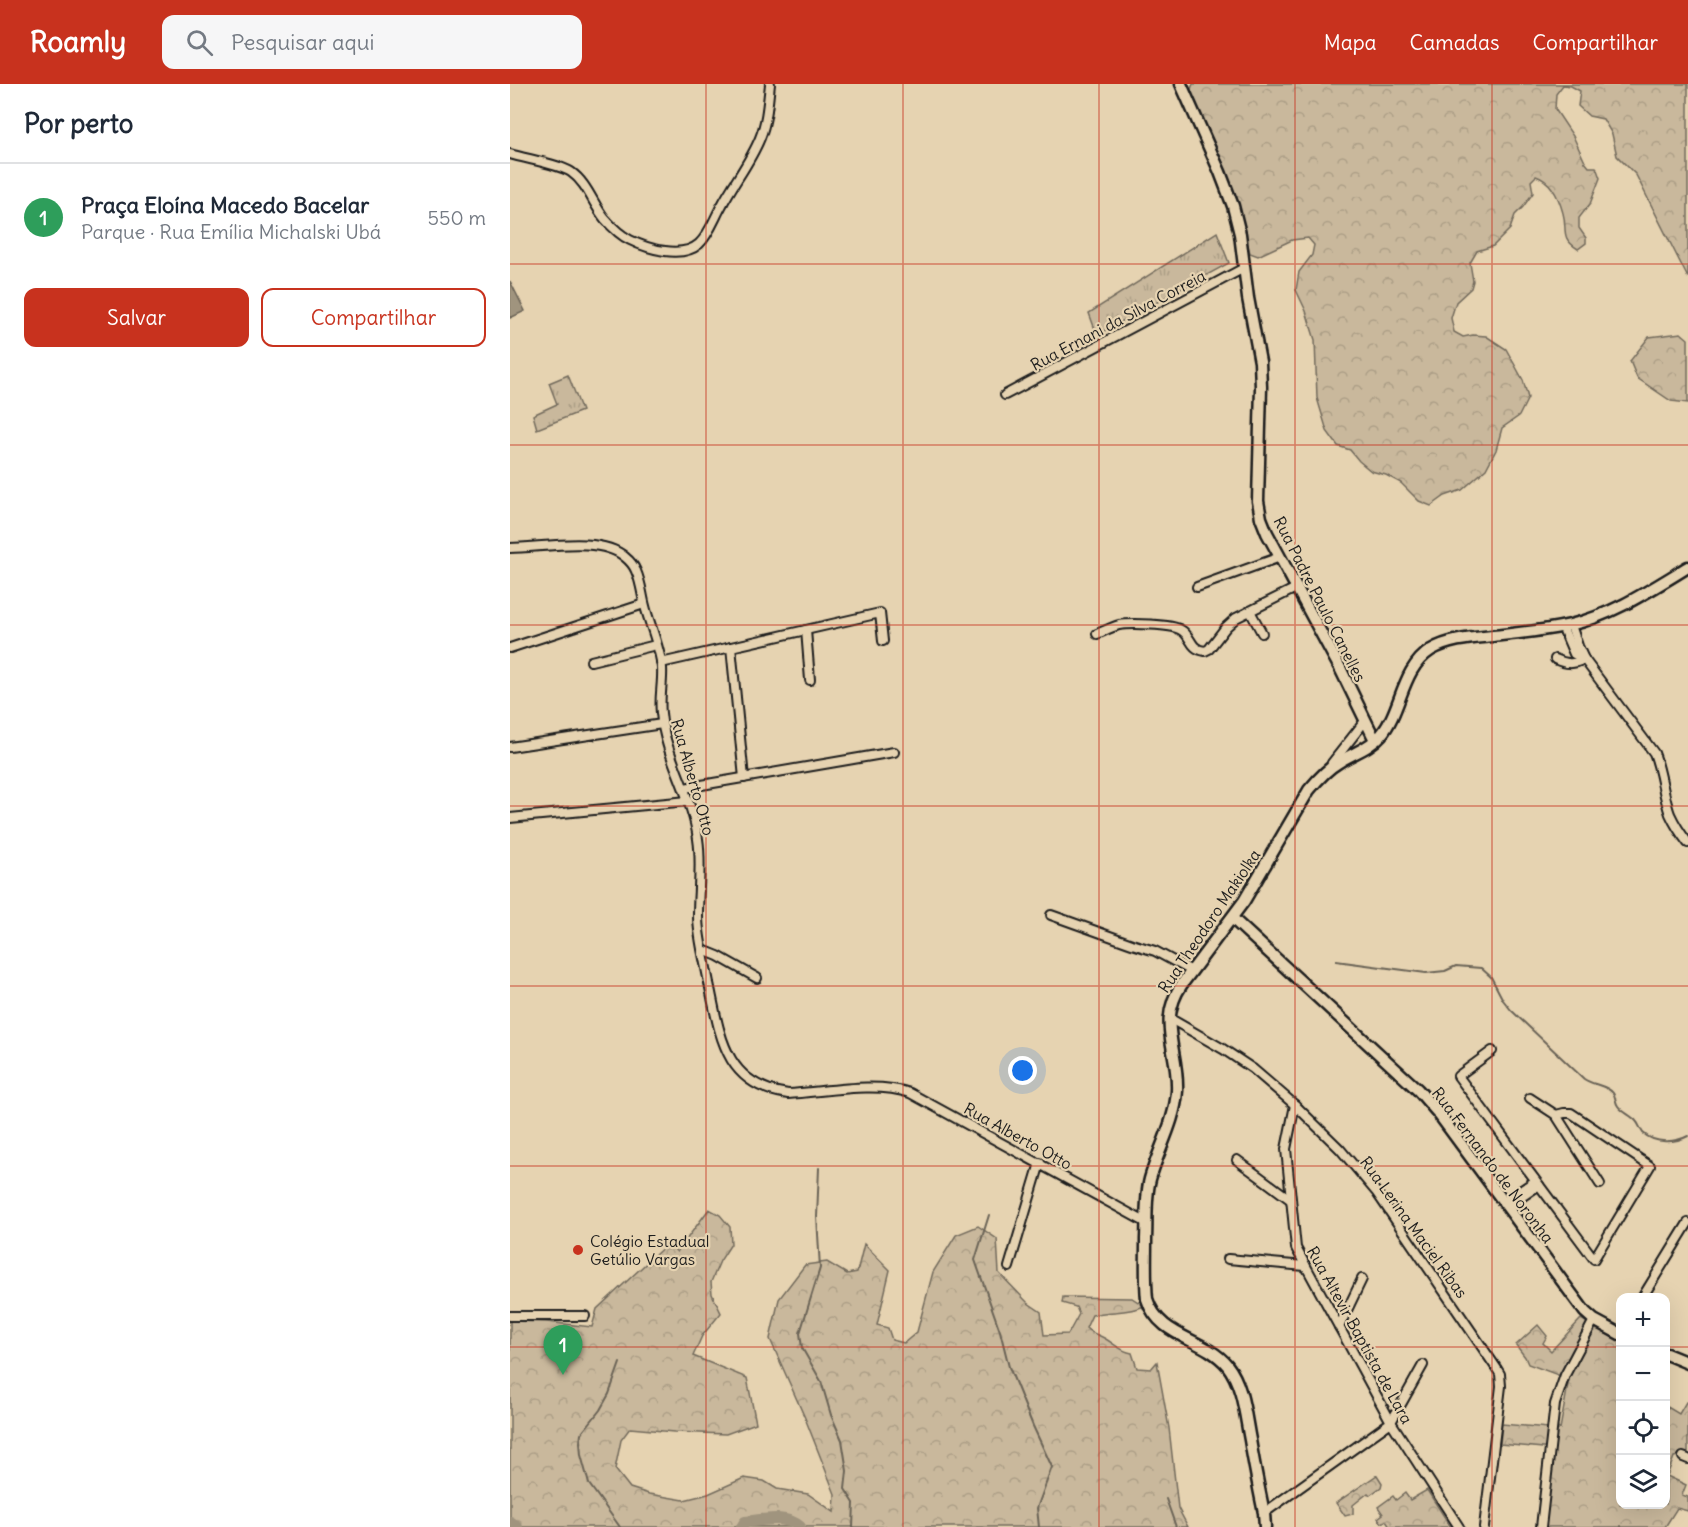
<!DOCTYPE html>
<html lang="pt">
<meta charset="utf-8">
<style>
body{margin:0;font-family:Delius,sans-serif;background:#f6f6f7;color:#1f2937}
.controls{position:absolute;right:18px;bottom:18px;display:grid;overflow:hidden;border-radius:12px;box-shadow:0 6px 24px #0002}
.controls button{width:54px;height:54px;display:grid;place-items:center;padding:0;border:0;border-bottom:2px solid #e0e1e3;background:#fff;color:#1f2937;font:30px sans-serif}
.you{position:absolute;left:513px;top:987px;width:21px;height:21px;margin:-15px;border:4px solid #fff;border-radius:50%;background:#1a73e8;box-shadow:0 0 0 9px #1a73e833}
.badge{display:grid;place-items:center;width:39px;height:39px;border-radius:50%;background:#c8321e;color:#fff;font-size:20px;font-weight:700}
.pin{position:absolute;translate:-50% -50px;filter:drop-shadow(0 2px 3px #0008)}
.pin::after{content:'';position:absolute;top:32px;width:21px;height:18px;background:inherit;clip-path:polygon(0 0,100% 0,50% 100%)}
.list{margin:0;padding:0;list-style:none}
h2{display:flex;justify-content:space-between;align-items:center;height:78px;margin:0;padding:0 24px;font-size:26px}
h2 small{font-size:20px;font-weight:400;color:#747a83}
.list li{display:grid;grid-template-columns:39px 1fr auto;gap:18px;align-items:center;box-sizing:border-box;height:108px;padding:0 24px;border-top:2px solid #e0e1e3}
.list b{display:block;font-size:22px;white-space:nowrap}
.list p{margin:0;font-size:20px;white-space:nowrap;color:#747a83}
.list em{font-size:20px;font-style:normal;color:#747a83}
.actions{display:flex;gap:12px;padding:18px 24px}
.actions a{flex:1;padding:14px 0;border:2px solid #c8321e;border-radius:12px;text-align:center;font-size:21px;color:#c8321e}
.actions .main{background:#c8321e;color:#fff}
.icon{flex:none;width:33px;height:33px;fill:none;stroke:currentColor;stroke-width:2;stroke-linecap:round;stroke-linejoin:round}
.map{position:relative;flex:none;width:1178px;height:1443px;overflow:hidden}
header{display:flex;align-items:center;gap:36px;box-sizing:border-box;height:84px;padding:0 30px;background:#c8321e;color:#fff}
header strong{font-size:28px}
nav{display:flex;gap:33px;margin-inline-start:auto;font-size:21px}
.search{width:420px;height:54px;background:#f6f6f7;display:flex;align-items:center;gap:15px;box-sizing:border-box;padding:0 21px;border-radius:12px;color:#747a83;font-size:22px}
main{display:flex}
aside{flex:1;background:#fff}
.map>svg:first-child{display:block}
</style>
<header>
<strong>Roamly</strong>
<div class="search"><svg class="icon" aria-label="search" viewBox="0 0 24 24"><circle cx="10" cy="10" r="6"/><path d="M15 15l6 6"/></svg>Pesquisar aqui</div>
<nav><a>Mapa</a><a>Camadas</a><a>Compartilhar</a></nav>
</header>
<main>
<aside>
<h2>Por perto<small></small></h2>
<ul class="list">
<li><span class="badge" style="background:#2e9e5b">1</span><div><b>Praça Eloína Macedo Bacelar</b><p>Parque · Rua Emília Michalski Ubá</p></div><em>550 m</em></li>
</ul>
<div class="actions"><a class="main">Salvar</a><a>Compartilhar</a></div>
</aside>
<div class="map">
<svg width="1178" height="1443" viewBox="0 0 1178 1443">
<defs>
<pattern id="grass-tufts" width="24" height="20" patternUnits="userSpaceOnUse" patternTransform="scale(1.5)"><rect width="24" height="20" fill="#c9b89c"/><path d="M3 7l-1-3M5 7V3M7 7l1-3M15 17l-1-3M17 17v-4M19 17l1-3" fill="none" stroke="#ac9e86"/></pattern>
<pattern id="forest-crowns" width="20" height="18" patternUnits="userSpaceOnUse" patternTransform="scale(1.5)"><rect width="20" height="18" fill="#c9b89c"/><path d="M2 6a3 3 0 1 1 6 0M12 15a3 3 0 1 1 6 0" fill="none" stroke="#ac9e86"/></pattern>
</defs>
<rect width="100%" height="100%" fill="#e6d3b1"/>
<filter id="ink" filterUnits="userSpaceOnUse"><feTurbulence type="fractalNoise" baseFrequency=".0167" numOctaves="2"/><feDisplacementMap in="SourceGraphic" scale="12" xChannelSelector="R" yChannelSelector="G"/><feConvolveMatrix kernelMatrix="1 2 1 2 8 2 1 2 1" color-interpolation-filters="sRGB"/></filter>
<g filter="url(#ink)">
<g fill="url(#grass-tufts)" stroke="#726a5c" stroke-width="1.5">
<polygon points="707,148 719,179 587,251 579,229"/>
<polygon points="58,291 72,327 27,345 23,331 47,320 39,299"/>
</g>
<g fill="url(#forest-crowns)" stroke="#726a5c" stroke-width="1.5">
<path d="M683,0H1178V194L1126,91L1107,72L1102,50L1093,35L1079,32L1068,22L1070,7L1061,2L1053,1L1046,10L1045,25L1063,52L1075,78L1079,83H1086L1090,94L1080,120L1069,134V144L1076,154V159L1068,165C1049,153 1058,146 1053,129C1049,114 1041,97 1026,92L1021,97L1023,109L1013,123L1005,131L1000,145L983,162L967,167L960,179L963,197L961,204L946,218L941,234L944,248L953,253L963,251L976,252L996,265L1013,296L1018,314L1009,332L992,344L986,366L976,385L952,406L935,412L921,422L909,417L891,399L876,391L861,387L849,377L840,366L828,362L817,347L807,314L805,256L796,227L786,206L789,188L802,171L804,161L798,154L782,156L748,172L740,169L726,118L682,17L681,5Z"/>
<polygon points="1171,249 1178,255 1178,319 1161,317 1127,294 1120,277 1139,253"/>
<path d="M199,1125L210,1131L220,1143L221,1160L210,1177L201,1198L202,1210L211,1229L192,1252L183,1272L237,1294L246,1339L216,1350L164,1348L120,1344L111,1356L105,1385L120,1404L139,1410L174,1416L198,1410L234,1394L254,1397L267,1405L298,1410L324,1428L325,1410L295,1334L260,1255L269,1215L295,1181L317,1178L337,1190L347,1188L354,1160L380,1186L367,1241L378,1244L382,1256L394,1259L407,1248L423,1188L446,1151L468,1142L487,1155L489,1189L518,1219L531,1228L534,1251L558,1250L569,1230L566,1223L552,1219L553,1213L622,1214L634,1222C617,1230 600,1226 582,1231L576,1244C582,1250 587,1250 594,1254C605,1260 610,1267 622,1269L627,1284L641,1285L647,1278L659,1344L668,1424L678,1443H0V1237L36,1238L82,1243L87,1225L158,1159L167,1168Z"/>
<polygon points="1071,1235 1110,1258 1110,1420 1156,1420 1156,1322 1169,1330 1176,1318 1178,1319 1178,1372 1174,1371 1164,1373 1157,1392 1176,1401 1172,1411 1178,1413 1178,1427 1167,1424 1155,1443 1035,1443 1043,1365 990,1360 992,1340 1050,1345 1059,1295 1018,1280 1015,1273 1006,1261 1028,1241 1037,1252 1033,1259 1041,1267"/>
<polygon points="867,1391 872,1399 871,1403 860,1411 858,1409 843,1421 843,1430 835,1432 826,1419"/>
<polygon points="917,1406 941,1443 880,1443 876,1437 872,1439 868,1434 873,1430 868,1423 883,1412 886,1416 895,1409 900,1416"/>
</g>
<polygon fill="#a0947e" stroke="#6b6457" stroke-width="1.5" points="0,197 15,227 0,234"/>
<g fill="none" stroke-linecap="round" stroke-linejoin="round">
<g stroke="#6b6457" stroke-width="2">
<path d="M826,877L916,889L935,887L946,882L971,884L981,893L993,916L1001,926L1074,995C1082,1001 1097,1001 1103,1009C1106,1013 1105,1018 1108,1022C1113,1029 1121,1031 1126,1037C1129,1040 1130,1045 1133,1049C1145,1060 1165,1059 1178,1052"/>
<polyline points="309,1084 307,1133 310,1184 290,1249 292,1264 311,1297 321,1331 332,1356 337,1387 335,1405 344,1419 343,1443"/>
<polyline points="479,1131 465,1176 490,1247 499,1283 523,1342 542,1383 527,1424 529,1443"/>
<polyline points="656,1415 666,1443"/>
<polyline points="110,1443 79,1400 71,1371 70,1358 71,1350 90,1326 99,1310 110,1279"/>
<polyline points="1111,1443 1111,1442"/>
</g>
<g stroke="#a0947e" stroke-width="12">
<polyline points="0,1438 7,1443"/>
<path d="M232,1443L235,1438C252,1436 276,1430 290,1443"/>
</g>
<defs>
<g id="street">
<path d="M0,70C16,75 49,80 61,88C77,99 83,120 95,135C102,143 110,151 120,156C138,165 172,175 189,160C199,151 205,133 212,121C224,98 241,77 250,54C257,37 258,18 260,0"/>
<polyline points="495,311 734,184"/>
<path d="M0,464C32,464 90,451 115,473C120,477 124,482 126,487C131,498 132,511 135,522C140,542 150,563 152,584C153,599 149,614 151,629C155,673 182,711 188,755C192,780 188,806 188,832C188,854 195,877 199,899C210,951 214,1001 278,1010C315,1008 365,997 400,1009L637,1139"/>
<polyline points="687,503 770,473"/>
<polyline points="740,527 752,549"/>
<path d="M1061,541L1068,562L1074,575L1144,669C1152,689 1153,711 1160,730C1165,741 1171,750 1178,759"/>
<polyline points="1052,542 1064,570 1074,575"/>
<polyline points="296,546 300,596"/>
<path d="M587,550C594,547 602,543 609,541C620,539 662,540 671,546C682,552 679,565 695,567L699,565L716,543L726,534L786,504"/>
<polyline points="221,563 234,694"/>
<polyline points="0,564 134,520"/>
<path d="M1045,575C1056,580 1063,581 1074,575"/>
<polyline points="81,577 146,561"/>
<polyline points="151,579 370,529 373,557"/>
<polyline points="0,663 152,640"/>
<polyline points="822,679 855,637"/>
<polyline points="174,704 384,668"/>
<polyline points="0,734 178,717"/>
<polyline points="541,831 622,860 645,867 682,887"/>
<polyline points="193,866 208,872 247,894"/>
<polyline points="659,934 713,965 743,985 785,1021 830,1065 867,1109 987,1285 990,1290 991,1302 974,1443"/>
<polyline points="982,967 948,992 1084,1175 1140,1082 1061,1029 1054,1029 1046,1031"/>
<polyline points="1020,1014 1046,1031 1090,1100"/>
<polyline points="785,1021 776,1065 786,1164 881,1338 949,1443"/>
<polyline points="727,1076 781,1116"/>
<polyline points="994,1118 1025,1097"/>
<polyline points="997,1123 1029,1101"/>
<polyline points="718,1175 795,1182"/>
<polyline points="499,1183 530,1079"/>
<polyline points="1132,1214 1178,1139"/>
<polyline points="0,1232 75,1232"/>
<polyline points="829,1243 852,1195"/>
<polyline points="1173,1373 1178,1375"/>
<polyline points="754,1429 881,1338 913,1281"/>
<polyline points="1031,1443 1045,1320 1055,1291 1084,1236"/>
</g>
<g id="secondary">
<polyline points="671,0 710,88 723,122 730,150 738,214 750,278 751,303 748,417 751,434 757,449 831,586 865,656"/>
<polyline points="722,834 908,1006 928,1029 1075,1228 1084,1236 1110,1250"/>
<polyline points="1156,1270 1178,1279"/>
<path d="M755,1443L754,1429C749,1405 744,1380 740,1356C735,1331 733,1301 717,1281C693,1253 649,1254 637,1215C635,1195 636,1175 636,1155C637,1135 635,1114 640,1095C648,1066 665,1038 667,1007C669,966 646,938 672,900L734,817L799,706C808,695 817,685 829,678C843,669 860,664 871,651C892,626 891,585 921,566C939,555 963,554 983,552C1009,549 1034,547 1060,541C1103,531 1140,506 1178,483"/>
</g>
</defs>
<use href="#street" stroke="#1c1c1c" stroke-width="12"/>
<use href="#secondary" stroke="#1c1c1c" stroke-width="15"/>
<use href="#street" stroke="#e6d3b1" stroke-width="8"/>
<use href="#secondary" stroke="#e6d3b1" stroke-width="10"/>
</g>
</g>
<path fill="none" stroke="#c8321e" stroke-width="1.5" stroke-opacity="0.55" d="M196,0V1443M393,0V1443M589,0V1443M785,0V1443M982,0V1443M0,180H1178M0,361H1178M0,541H1178M0,722H1178M0,902H1178M0,1082H1178M0,1263H1110M1156,1263H1178"/>
<circle fill="#c8321e" stroke="#e6d3b1" stroke-width="2" cx="68" cy="1166" r="6"/>
<g text-anchor="middle" dominant-baseline="central" stroke-width="4.5" stroke-linejoin="round" paint-order="stroke">
<g font-size="16" fill="#1c1c1c" stroke="#e6d3b1">
<text transform="translate(608 236) rotate(-28)">Rua Ernani da Silva Correia</text>
<text transform="translate(810 515) rotate(63)">Rua Padre Paulo Canelles</text>
<text transform="translate(183 693) rotate(74)">Rua Alberto Otto</text>
<text transform="translate(699 837) rotate(-56)">Rua Theodoro Makiolka</text>
<text transform="translate(508 1052) rotate(29)">Rua Alberto Otto</text>
<text transform="translate(983 1081) rotate(53)">Rua Fernando de Noronha</text>
<text transform="translate(904 1143) rotate(54)">Rua Lerina Maciel Ribas</text>
<text transform="translate(850 1251) rotate(61)">Rua Altevir Baptista de Lara</text>
</g>
<g font-size="16" fill="#1c1c1c" stroke="#e6d3b1" text-anchor="start">
<text x="80" y="1157">Colégio Estadual<tspan x="80" dy="18">Getúlio Vargas</tspan></text>
</g>
</g>
</svg>
<div class="controls">
<button>+</button>
<button>−</button>
<button><svg class="icon" aria-label="locate" viewBox="0 0 24 24"><circle cx="12" cy="12" r="6"/><path d="M12 2v4M12 18v4M2 12h4M18 12h4"/></svg></button>
<button><svg class="icon" aria-label="layers" viewBox="0 0 24 24"><path d="M12 4l9 5-9 5-9-5zM3 14l9 5 9-5"/></svg></button>
</div>
<div class="you"></div>
<div class="pin badge" style="left:53px;top:1291px;background:#2e9e5b">1</div>
</div>
</main>
